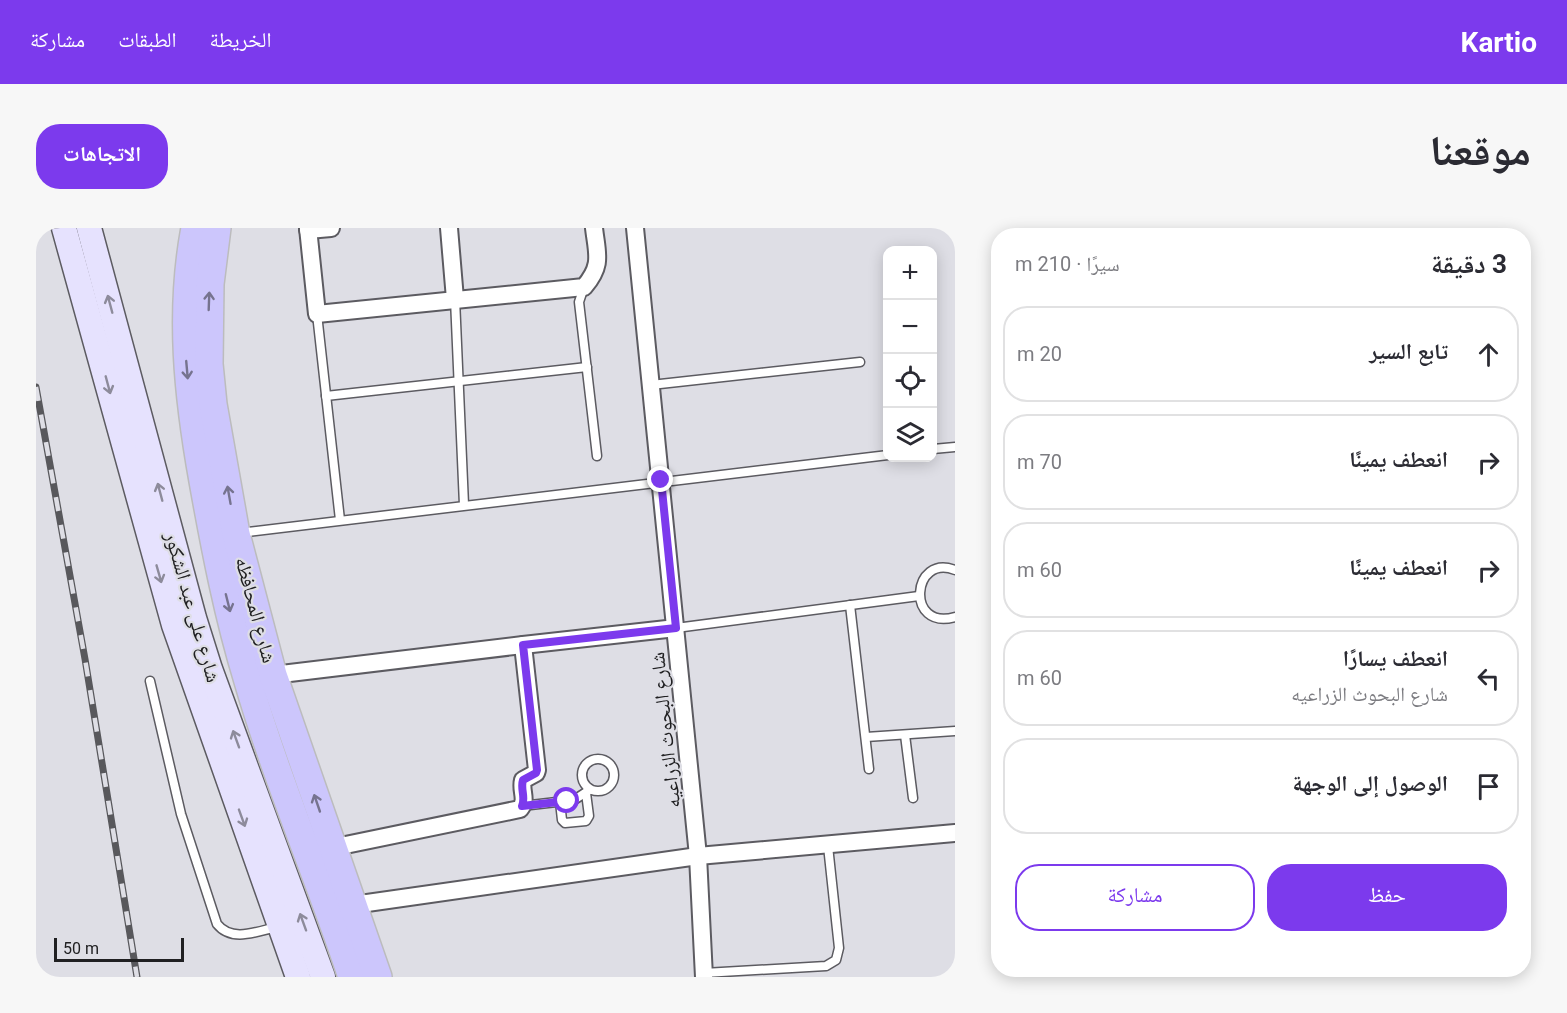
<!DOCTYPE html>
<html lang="ar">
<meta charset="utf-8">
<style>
body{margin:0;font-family:Roboto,"Noto Naskh Arabic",sans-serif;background:#f7f7f7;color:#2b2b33;direction:rtl}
.controls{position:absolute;right:18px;top:18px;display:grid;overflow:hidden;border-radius:12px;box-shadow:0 3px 15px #0003}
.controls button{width:54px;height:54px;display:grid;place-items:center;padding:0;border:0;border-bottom:2px solid #e1e1e2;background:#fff;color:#2b2b33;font:30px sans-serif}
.scale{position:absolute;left:18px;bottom:15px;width:130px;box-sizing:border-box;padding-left:6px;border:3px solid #202022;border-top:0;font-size:16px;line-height:21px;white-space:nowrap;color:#202022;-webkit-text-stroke:4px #dedee5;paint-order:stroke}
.stop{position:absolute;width:18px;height:18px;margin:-14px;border:4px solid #7c3aed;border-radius:50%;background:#fff}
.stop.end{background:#7c3aed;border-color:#fff;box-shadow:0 2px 6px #0008}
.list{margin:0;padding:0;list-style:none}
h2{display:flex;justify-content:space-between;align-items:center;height:78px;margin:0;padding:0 24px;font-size:26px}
h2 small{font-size:20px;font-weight:400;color:#7c7c81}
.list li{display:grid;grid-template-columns:39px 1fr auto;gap:18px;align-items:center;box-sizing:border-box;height:96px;margin:0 12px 12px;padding:0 12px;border:2px solid #e1e1e2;border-radius:24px}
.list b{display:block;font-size:22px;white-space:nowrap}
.list p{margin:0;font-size:20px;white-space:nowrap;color:#7c7c81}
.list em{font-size:20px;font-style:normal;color:#7c7c81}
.actions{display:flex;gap:12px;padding:18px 24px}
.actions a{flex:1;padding:14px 0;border:2px solid #7c3aed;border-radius:24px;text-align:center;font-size:21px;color:#7c3aed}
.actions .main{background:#7c3aed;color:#fff}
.icon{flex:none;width:33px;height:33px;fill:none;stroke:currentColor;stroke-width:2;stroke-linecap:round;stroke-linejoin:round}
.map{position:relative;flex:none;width:919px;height:749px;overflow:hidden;direction:ltr;border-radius:24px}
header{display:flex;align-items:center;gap:36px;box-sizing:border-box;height:84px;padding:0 30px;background:#7c3aed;color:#fff}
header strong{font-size:28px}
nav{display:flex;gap:33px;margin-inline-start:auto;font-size:21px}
.intro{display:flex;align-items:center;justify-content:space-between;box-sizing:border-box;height:144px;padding:0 36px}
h1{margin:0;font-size:42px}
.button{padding:15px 27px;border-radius:24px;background:#7c3aed;color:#fff;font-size:21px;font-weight:700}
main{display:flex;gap:36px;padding:0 36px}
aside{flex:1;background:#fff;border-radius:24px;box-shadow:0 3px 15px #0003}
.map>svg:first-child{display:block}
</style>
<header>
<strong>Kartio</strong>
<nav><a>الخريطة</a><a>الطبقات</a><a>مشاركة</a></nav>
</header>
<div class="intro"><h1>موقعنا</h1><a class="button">الاتجاهات</a></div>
<main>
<aside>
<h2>3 دقيقة<small>سيرًا · 210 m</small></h2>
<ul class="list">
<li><svg class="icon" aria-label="ahead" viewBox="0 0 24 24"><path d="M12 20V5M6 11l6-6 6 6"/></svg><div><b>تابع السير</b></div><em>20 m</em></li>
<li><svg class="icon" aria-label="right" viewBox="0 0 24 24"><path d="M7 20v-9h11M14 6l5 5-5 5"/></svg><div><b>انعطف يمينًا</b></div><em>70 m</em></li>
<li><svg class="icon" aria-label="right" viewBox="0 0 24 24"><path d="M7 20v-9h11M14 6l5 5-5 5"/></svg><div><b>انعطف يمينًا</b></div><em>60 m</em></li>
<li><svg class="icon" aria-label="left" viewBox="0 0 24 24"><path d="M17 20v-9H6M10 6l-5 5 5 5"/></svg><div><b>انعطف يسارًا</b><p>شارع البحوث الزراعيه</p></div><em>60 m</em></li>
<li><svg class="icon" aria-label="arrive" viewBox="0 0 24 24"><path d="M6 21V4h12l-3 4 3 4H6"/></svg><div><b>الوصول إلى الوجهة</b></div></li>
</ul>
<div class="actions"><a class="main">حفظ</a><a>مشاركة</a></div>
</aside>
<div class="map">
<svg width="919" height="749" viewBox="0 0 919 749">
<rect width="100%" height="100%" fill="#dedee5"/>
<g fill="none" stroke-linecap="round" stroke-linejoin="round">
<defs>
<g id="service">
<polyline points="548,59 543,74 561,228"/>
<polyline points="419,71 428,277"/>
<polyline points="281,86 304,292"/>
<polyline points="615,157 824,134"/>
<polyline points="290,168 551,139"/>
<polyline points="897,221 919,219"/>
<polyline points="203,305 852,227"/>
<path d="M919,342C876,325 869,403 919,389"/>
<polyline points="814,377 833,541"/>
<polyline points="640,400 883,368"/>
<path d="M114,453L145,586L181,696C196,715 222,703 241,699"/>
<polyline points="869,507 877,570"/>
<polyline points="830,509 919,503"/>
<circle cx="562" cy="547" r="16"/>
<polyline points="524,574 526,592 529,595 550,593 553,588 550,565"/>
<polyline points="486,578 538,572 552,563"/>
<polyline points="668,745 790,738 800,732 803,720 792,618"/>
</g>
<g id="minor">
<path d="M272,0L281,86L548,59C567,37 561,26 558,0"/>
<polyline points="413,0 419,71"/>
<polyline points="599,0 662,628 668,749"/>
<polyline points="272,2 295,0"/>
<polyline points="237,447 487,417 640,400"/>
<path d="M290,621L484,581C492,571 484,563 487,552L500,545L501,542L487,417"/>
<polyline points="317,677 662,628 919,605"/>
</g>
<g id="secondary">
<polyline points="28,0 138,397 262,749"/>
<polyline points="53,0 158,390 174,441 287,749"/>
</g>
<g id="primary">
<path d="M159,0C143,85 152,169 167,253C179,320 192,388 212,453C241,553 283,650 316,749"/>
<polyline points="181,0 174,56 173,136 177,176 200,306 237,447 342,749"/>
</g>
</defs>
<use href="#service" stroke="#5c5b61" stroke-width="11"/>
<use href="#minor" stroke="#5c5b61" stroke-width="20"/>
<use href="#secondary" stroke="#5c5b61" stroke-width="27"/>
<use href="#primary" stroke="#bcbcbd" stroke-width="30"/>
<use href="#service" stroke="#fff" stroke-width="8"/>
<use href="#minor" stroke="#fff" stroke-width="16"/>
<use href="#secondary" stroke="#e6e2fe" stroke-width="24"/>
<use href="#primary" stroke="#ccc6fc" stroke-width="27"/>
<defs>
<polyline id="rail" points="0,159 49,431 101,749"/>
</defs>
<use href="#rail" stroke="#58585c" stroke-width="7"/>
<use href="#rail" stroke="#dedee5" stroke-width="4.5" stroke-dasharray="14" stroke-linecap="butt"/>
</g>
<defs><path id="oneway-shaft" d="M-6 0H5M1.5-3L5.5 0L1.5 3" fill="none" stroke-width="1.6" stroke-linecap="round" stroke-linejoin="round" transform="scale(1.5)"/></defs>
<g stroke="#76738f">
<use href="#oneway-shaft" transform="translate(173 73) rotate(-88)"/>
<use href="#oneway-shaft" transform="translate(151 142) rotate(85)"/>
<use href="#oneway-shaft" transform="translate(193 267) rotate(-100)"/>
<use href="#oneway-shaft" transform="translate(192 375) rotate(76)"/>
<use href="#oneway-shaft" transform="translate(281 575) rotate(-109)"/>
</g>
<g stroke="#8d8b9b">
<use href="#oneway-shaft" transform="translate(74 76) rotate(-105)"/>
<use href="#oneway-shaft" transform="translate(72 157) rotate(75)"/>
<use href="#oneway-shaft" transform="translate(124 264) rotate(-105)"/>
<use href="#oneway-shaft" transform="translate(123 346) rotate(74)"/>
<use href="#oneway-shaft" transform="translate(200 511) rotate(-110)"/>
<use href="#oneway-shaft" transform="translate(206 590) rotate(70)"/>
<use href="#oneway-shaft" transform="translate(267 694) rotate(-110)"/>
</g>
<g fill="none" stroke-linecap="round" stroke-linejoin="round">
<path stroke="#7c3aed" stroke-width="8" d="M531,573L486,578C490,569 484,561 487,552L500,545L501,542L487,417L640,400L625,252"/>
</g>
<g text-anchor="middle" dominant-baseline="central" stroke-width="4.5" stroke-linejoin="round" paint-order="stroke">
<g font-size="20" fill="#202022" stroke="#dedee5">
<text transform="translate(157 379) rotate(74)">شارع على عبد الشكور</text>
<text transform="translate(220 382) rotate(75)">شارع المحافظه</text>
<text transform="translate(629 502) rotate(-96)">شارع البحوث الزراعيه</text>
</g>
</g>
</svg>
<div class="controls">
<button>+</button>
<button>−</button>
<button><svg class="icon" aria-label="locate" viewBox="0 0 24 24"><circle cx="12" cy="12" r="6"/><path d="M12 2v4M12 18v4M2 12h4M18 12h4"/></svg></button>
<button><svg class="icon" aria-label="layers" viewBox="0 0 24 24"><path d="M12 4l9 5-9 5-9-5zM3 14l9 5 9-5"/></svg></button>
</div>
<div class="scale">50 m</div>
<div class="stop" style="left:531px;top:573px"></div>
<div class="stop end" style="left:625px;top:252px"></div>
</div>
</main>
